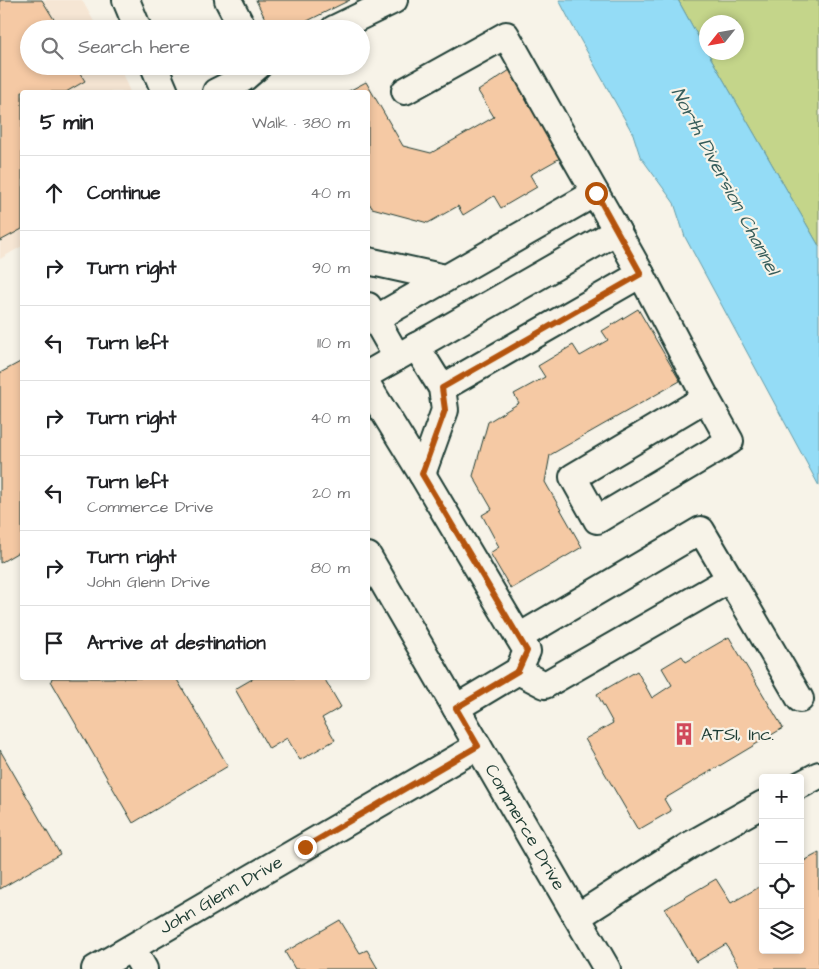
<!DOCTYPE html>
<meta charset="utf-8">
<style>
body{margin:0;font-family:"Architects Daughter",sans-serif;background:#f2f2f2;color:#202124}
.controls{position:absolute;right:15px;bottom:15px;display:grid;overflow:hidden;border-radius:5px;box-shadow:0 2px 8px #0003}
.controls button{width:45px;height:45px;display:grid;place-items:center;padding:0;border:0;border-bottom:1px solid #e0e0e0;background:#fff;color:#202124;font:25px sans-serif}
.compass{position:absolute;left:699px;top:15px;width:45px;height:45px;border-radius:50%;background:#fff;box-shadow:0 2px 8px #0003;rotate:239deg}
.stop{position:absolute;width:15px;height:15px;margin:-11px;border:4px solid #b45309;border-radius:50%;background:#fff}
.stop.end{background:#b45309;border-color:#fff;box-shadow:0 1px 5px #0008}
.list{margin:0;padding:0;list-style:none}
h2{display:flex;justify-content:space-between;align-items:center;height:65px;margin:0;padding:0 20px;font-size:21px}
h2 small{font-size:16px;font-weight:400;color:#757577}
.list li{display:grid;grid-template-columns:32px 1fr auto;gap:15px;align-items:center;box-sizing:border-box;height:75px;padding:0 20px;border-top:1px solid #e0e0e0}
.list b{display:block;font-size:19px;white-space:nowrap}
.list p{margin:0;font-size:16px;white-space:nowrap;color:#757577}
.list em{font-size:16px;font-style:normal;color:#757577}
.icon{flex:none;width:28px;height:28px;fill:none;stroke:currentColor;stroke-width:2;stroke-linecap:round;stroke-linejoin:round}
.map{position:relative;flex:none;width:819px;height:969px;overflow:hidden}
.search{position:absolute;background:#fff;box-shadow:0 2px 8px #0003;left:20px;top:20px;width:350px;height:55px;display:flex;align-items:center;gap:12px;box-sizing:border-box;padding:0 18px;border-radius:28px;color:#757577;font-size:19px}
.panel{position:absolute;background:#fff;box-shadow:0 2px 8px #0003;left:20px;top:90px;width:350px;height:590px;border-radius:5px}
.map>svg:first-child{display:block}
</style>
<div class="map">
<svg width="819" height="969" viewBox="0 0 819 969">
<rect width="100%" height="100%" fill="#f7f3e8"/>
<filter id="ink" filterUnits="userSpaceOnUse"><feTurbulence type="fractalNoise" baseFrequency=".02" numOctaves="2"/><feDisplacementMap in="SourceGraphic" scale="10" xChannelSelector="R" yChannelSelector="G"/><feConvolveMatrix kernelMatrix="1 2 1 2 8 2 1 2 1" color-interpolation-filters="sRGB"/></filter>
<g filter="url(#ink)">
<polygon fill="#f6e6d4" points="0,0 82,0 98,29 29,29 29,66 119,66 130,92 22,92 22,246 0,259"/>
<polygon fill="#c4d58a" stroke="#72895f" points="678,0 819,0 819,246 708,53 736,52 736,22 706,22 706,51"/>
<polygon fill="#94dcf6" stroke="#659ca8" points="559,0 678,0 706,51 706,52 708,53 819,246 819,486 685,237 674,203 640,156 633,134 571,23"/>
<g fill="#f5c9a4" stroke="#1f3d34">
<polygon points="0,0 42,0 60,29 29,29 29,66 78,66 76,67 85,81 66,92 22,92 22,229 0,241"/>
<polygon points="256,0 350,0 291,29 270,29"/>
<polygon points="510,70 562,157 530,175 537,187 501,208 494,196 463,215 458,206 428,223 372,208 368,201 368,92 347,92 366,82 403,146 431,153 494,117 478,91"/>
<polygon points="638,309 680,381 550,455 545,482 582,547 511,589 490,553 499,547 482,515 492,509 473,476 488,422 519,403 514,394 545,377 538,366 573,345 580,356 608,340 602,331"/>
<polygon points="22,361 22,550 0,563 0,373"/>
<polygon points="729,637 783,728 664,799 671,811 638,830 585,739 613,723 597,694 637,671 652,698 672,685 662,668 682,656 686,662"/>
<polygon points="52,678 176,678 228,766 133,823 51,681"/>
<polygon points="254,678 324,678 341,707 322,718 335,740 300,760 287,738 269,749 235,689"/>
<polygon points="0,750 60,854 0,889"/>
<polygon points="819,853 819,969 740,969 726,944 696,962 665,909 716,879 731,903 763,885 763,950 800,950 800,863"/>
<polygon points="340,920 360,953 367,950 378,969 295,969 285,952"/>
</g>
<g fill="none" stroke-linecap="round" stroke-linejoin="round">
<defs>
<g id="minor">
<polyline points="126,0 138,29"/>
<polyline points="228,0 243,29"/>
<polyline points="334,29 394,0"/>
<polyline points="154,66 165,92"/>
<polyline points="216,92 244,78 258,66"/>
<polyline points="617,231 641,274"/>
<polyline points="368,261 445,278"/>
<polyline points="368,306 397,357"/>
<polyline points="375,319 595,193"/>
<polyline points="416,346 442,388 445,410 422,474"/>
<polyline points="368,374 617,231 556,124 506,35 405,91"/>
<polyline points="368,386 422,474 527,651 518,671 456,708"/>
<polyline points="442,388 641,274 706,398 730,441 597,520 573,477 706,398"/>
<polyline points="368,556 607,969"/>
<polyline points="519,637 701,530 730,579"/>
<polyline points="518,671 545,685 730,579 800,699"/>
<polyline points="800,785 819,775"/>
<polyline points="577,917 690,845 763,804"/>
<polyline points="132,948 144,969"/>
<polyline points="95,969 478,746"/>
</g>
</defs>
<use href="#minor" stroke="#1f3d34" stroke-width="30"/>
<use href="#minor" stroke="#f7f3e8" stroke-width="26"/>
</g>
</g>
<g fill="none" stroke-linecap="round" stroke-linejoin="round" filter="url(#ink)">
<polyline stroke="#b45309" stroke-width="6" points="305,847 478,746 456,708 518,671 527,651 422,474 445,410 442,388 641,274 596,193"/>
</g>
<defs>
<symbol id="building-bare" viewBox="-9 -9 18 18"><path d="M-4-6H4V6H1V3H-1V6H-4ZM-2.5-4.3h1.7v1.8h-1.7ZM.8-4.3h1.7v1.8H.8ZM-2.5-1h1.7V.8h-1.7ZM.8-1h1.7V.8H.8Z" fill="#d1495b" stroke="#f7f3e8" stroke-width="2.5" paint-order="stroke"/></symbol>
</defs>
<g fill-rule="evenodd">
<use href="#building-bare" x="668" y="718" width="32" height="32"/>
</g>
<g text-anchor="middle" dominant-baseline="central" stroke-width="4.5" stroke-linejoin="round" paint-order="stroke">
<g font-size="18" fill="#1f3d34" stroke="#f7f3e8" text-anchor="start">
<text x="701" y="734">ATSI, Inc.</text>
</g>
<g font-size="18" fill="#1f3d34" stroke="#f7f3e8">
<text transform="translate(525 827) rotate(60)">Commerce Drive</text>
<text transform="translate(221 895) rotate(-30)">John Glenn Drive</text>
</g>
<g font-size="19" font-style="italic" fill="#365d5b" stroke="#f7f3e8">
<text transform="translate(725 181) rotate(62)">North Diversion Channel</text>
</g>
</g>
</svg>
<div class="controls">
<button>+</button>
<button>−</button>
<button><svg class="icon" aria-label="locate" viewBox="0 0 24 24"><circle cx="12" cy="12" r="6"/><path d="M12 2v4M12 18v4M2 12h4M18 12h4"/></svg></button>
<button><svg class="icon" aria-label="layers" viewBox="0 0 24 24"><path d="M12 4l9 5-9 5-9-5zM3 14l9 5 9-5"/></svg></button>
</div>
<svg class="compass" viewBox="-18 -18 36 36"><path d="M0-13l5 13h-10z" fill="#e53935"/><path d="M0 13l5-13h-10z" fill="#757577"/></svg>
<div class="stop" style="left:596px;top:193px"></div>
<div class="stop end" style="left:305px;top:847px"></div>
<div class="search"><svg class="icon" aria-label="search" viewBox="0 0 24 24"><circle cx="10" cy="10" r="6"/><path d="M15 15l6 6"/></svg>Search here</div>
<section class="panel">
<h2>5 min<small>Walk · 380 m</small></h2>
<ul class="list">
<li><svg class="icon" aria-label="ahead" viewBox="0 0 24 24"><path d="M12 20V5M6 11l6-6 6 6"/></svg><div><b>Continue</b></div><em>40 m</em></li>
<li><svg class="icon" aria-label="right" viewBox="0 0 24 24"><path d="M7 20v-9h11M14 6l5 5-5 5"/></svg><div><b>Turn right</b></div><em>90 m</em></li>
<li><svg class="icon" aria-label="left" viewBox="0 0 24 24"><path d="M17 20v-9H6M10 6l-5 5 5 5"/></svg><div><b>Turn left</b></div><em>110 m</em></li>
<li><svg class="icon" aria-label="right" viewBox="0 0 24 24"><path d="M7 20v-9h11M14 6l5 5-5 5"/></svg><div><b>Turn right</b></div><em>40 m</em></li>
<li><svg class="icon" aria-label="left" viewBox="0 0 24 24"><path d="M17 20v-9H6M10 6l-5 5 5 5"/></svg><div><b>Turn left</b><p>Commerce Drive</p></div><em>20 m</em></li>
<li><svg class="icon" aria-label="right" viewBox="0 0 24 24"><path d="M7 20v-9h11M14 6l5 5-5 5"/></svg><div><b>Turn right</b><p>John Glenn Drive</p></div><em>80 m</em></li>
<li><svg class="icon" aria-label="arrive" viewBox="0 0 24 24"><path d="M6 21V4h12l-3 4 3 4H6"/></svg><div><b>Arrive at destination</b></div></li>
</ul>
</section>
</div>
